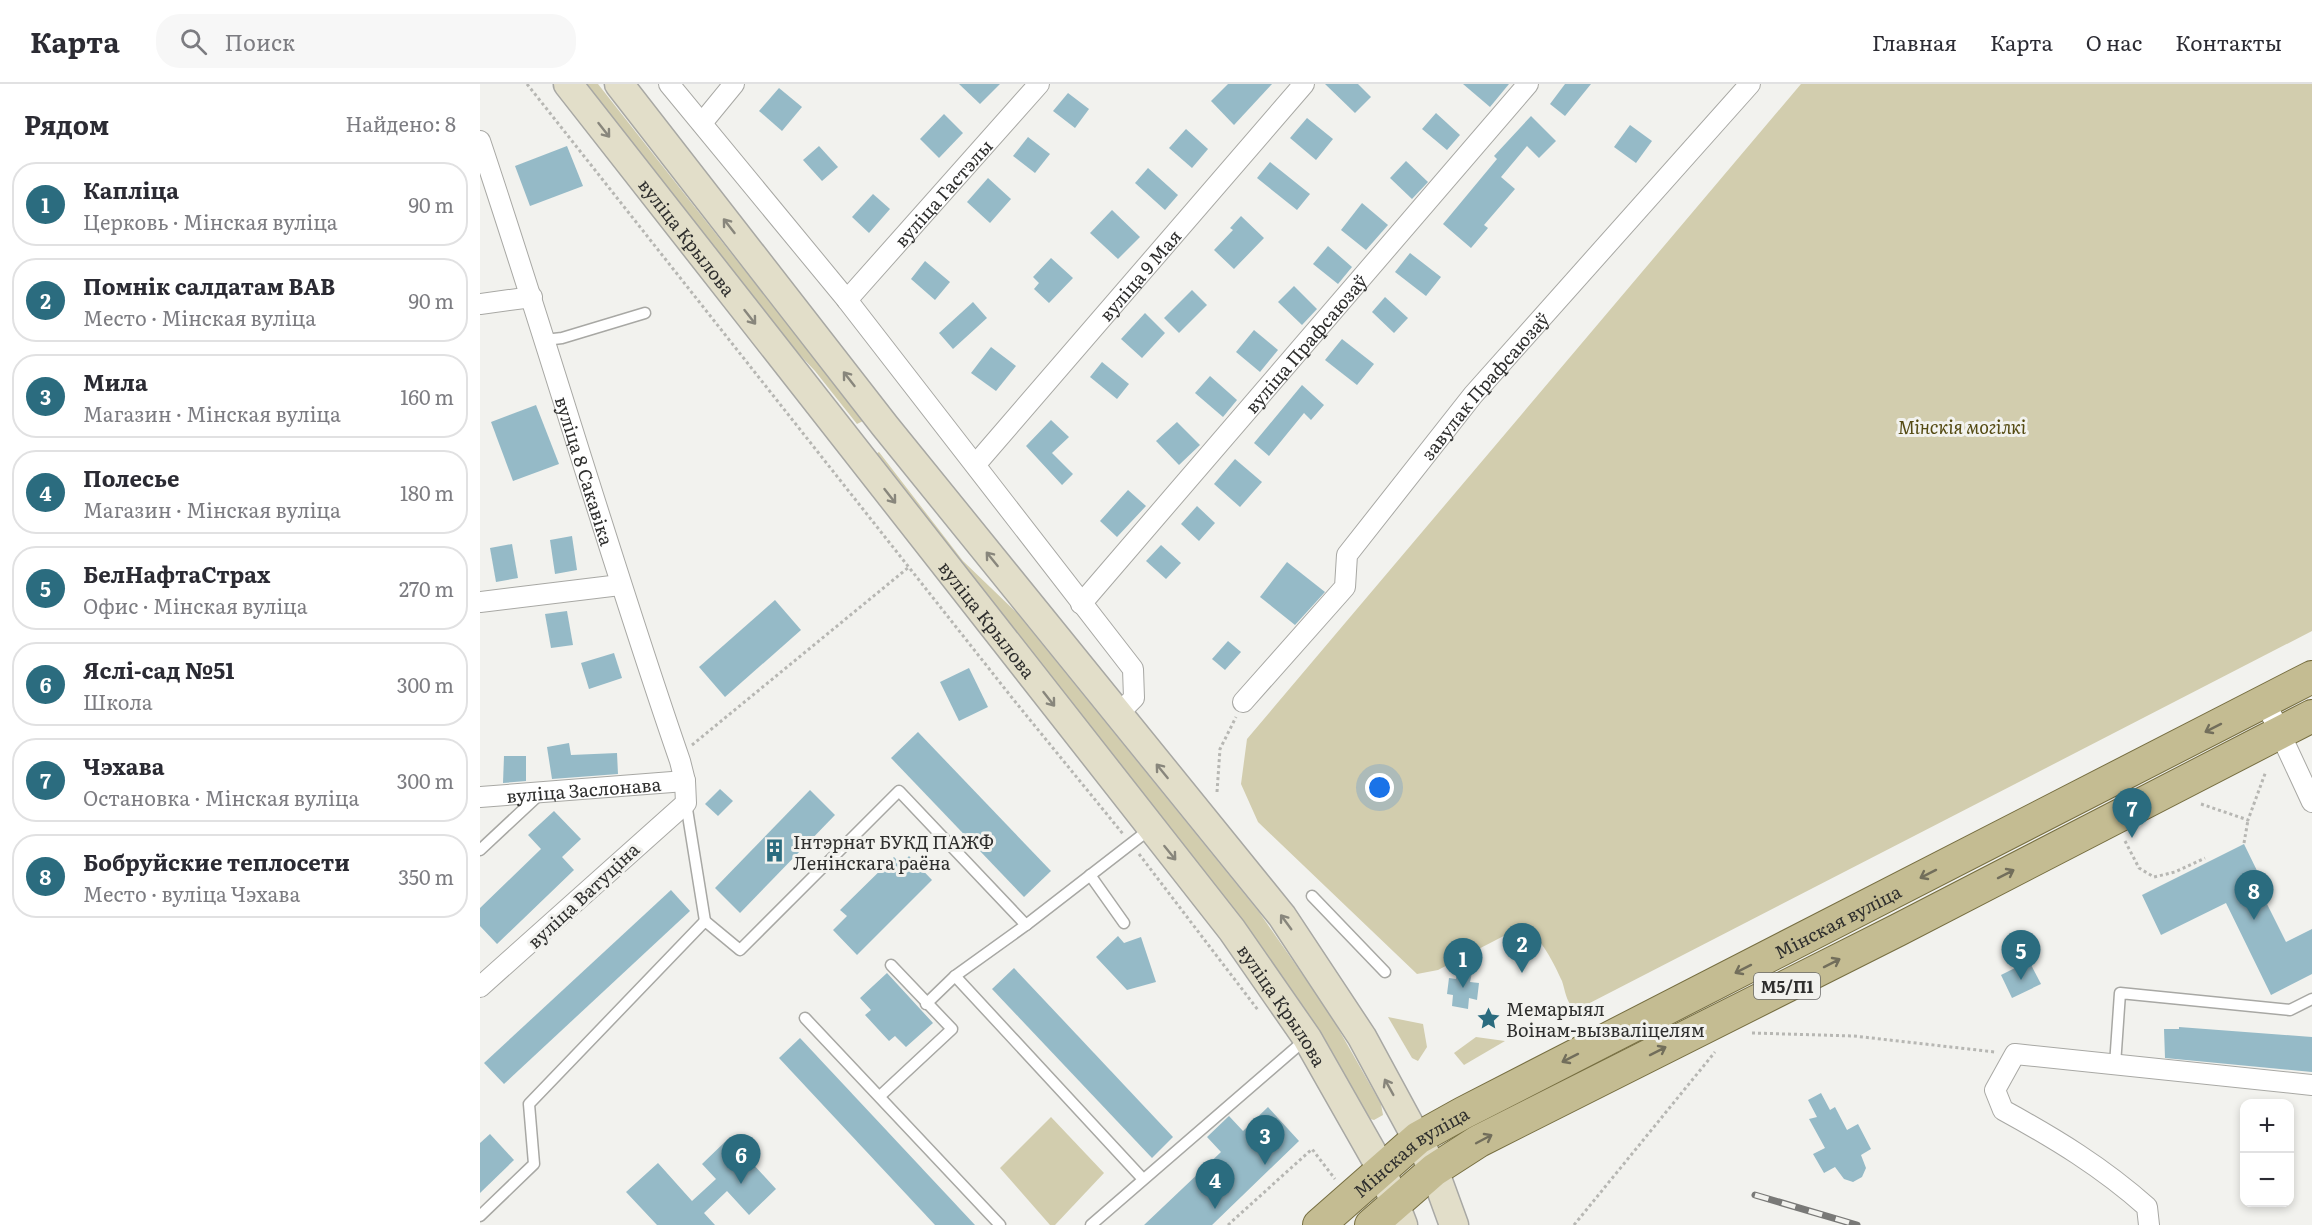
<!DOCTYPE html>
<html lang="ru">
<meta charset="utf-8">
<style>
body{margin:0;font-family:Literata,serif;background:#f7f7f7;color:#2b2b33}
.controls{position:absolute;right:18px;bottom:18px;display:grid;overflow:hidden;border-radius:12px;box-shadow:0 3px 9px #0003}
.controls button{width:54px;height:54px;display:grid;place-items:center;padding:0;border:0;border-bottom:2px solid #e1e1e2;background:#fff;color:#2b2b33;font:30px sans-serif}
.you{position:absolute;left:900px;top:704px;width:21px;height:21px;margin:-15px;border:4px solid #fff;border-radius:50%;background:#1a73e8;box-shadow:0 0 0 9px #1a73e833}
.badge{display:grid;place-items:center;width:39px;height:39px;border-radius:50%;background:#2b6c7f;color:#fff;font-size:20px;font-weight:700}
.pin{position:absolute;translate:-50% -50px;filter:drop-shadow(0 2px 3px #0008)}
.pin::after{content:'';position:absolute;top:32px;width:21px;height:18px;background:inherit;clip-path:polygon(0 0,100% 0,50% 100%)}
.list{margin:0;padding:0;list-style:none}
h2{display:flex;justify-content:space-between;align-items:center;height:78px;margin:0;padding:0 24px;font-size:26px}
h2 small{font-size:20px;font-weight:400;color:#7c7c81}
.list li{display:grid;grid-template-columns:39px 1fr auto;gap:18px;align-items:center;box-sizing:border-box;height:84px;margin:0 12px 12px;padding:0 12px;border:2px solid #e1e1e2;border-radius:24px}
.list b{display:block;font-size:22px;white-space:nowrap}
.list p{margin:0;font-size:20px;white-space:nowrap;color:#7c7c81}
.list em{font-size:20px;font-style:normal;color:#7c7c81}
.icon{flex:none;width:33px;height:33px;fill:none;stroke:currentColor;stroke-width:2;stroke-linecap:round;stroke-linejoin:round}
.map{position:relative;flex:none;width:1832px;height:1141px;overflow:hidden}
header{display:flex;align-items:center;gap:36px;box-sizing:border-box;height:84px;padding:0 30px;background:#fff;border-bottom:2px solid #e1e1e2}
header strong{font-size:28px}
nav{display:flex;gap:33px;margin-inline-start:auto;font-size:21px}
.search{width:420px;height:54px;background:#f7f7f7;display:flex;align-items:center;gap:15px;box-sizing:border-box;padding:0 21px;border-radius:24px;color:#7c7c81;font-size:22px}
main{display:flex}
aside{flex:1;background:#fff}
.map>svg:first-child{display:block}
</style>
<header>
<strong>Карта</strong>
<div class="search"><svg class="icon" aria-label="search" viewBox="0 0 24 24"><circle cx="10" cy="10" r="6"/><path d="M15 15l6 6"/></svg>Поиск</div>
<nav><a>Главная</a><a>Карта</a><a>О нас</a><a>Контакты</a></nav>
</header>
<main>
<aside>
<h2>Рядом<small>Найдено: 8</small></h2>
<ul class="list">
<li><span class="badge">1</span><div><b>Капліца</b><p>Церковь · Мінская вуліца</p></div><em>90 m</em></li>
<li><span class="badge">2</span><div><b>Помнік салдатам ВАВ</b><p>Место · Мінская вуліца</p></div><em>90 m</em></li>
<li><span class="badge">3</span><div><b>Мила</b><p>Магазин · Мінская вуліца</p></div><em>160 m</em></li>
<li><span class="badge">4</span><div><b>Полесье</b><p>Магазин · Мінская вуліца</p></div><em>180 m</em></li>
<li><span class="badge">5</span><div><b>БелНафтаСтрах</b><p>Офис · Мінская вуліца</p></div><em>270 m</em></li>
<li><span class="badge">6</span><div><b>Яслі-сад №51</b><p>Школа</p></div><em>300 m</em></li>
<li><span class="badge">7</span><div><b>Чэхава</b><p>Остановка · Мінская вуліца</p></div><em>300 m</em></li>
<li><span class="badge">8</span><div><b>Бобруйские теплосети</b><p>Место · вуліца Чэхава</p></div><em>350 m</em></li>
</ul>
</aside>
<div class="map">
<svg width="1832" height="1141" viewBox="0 0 1832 1141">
<rect width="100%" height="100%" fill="#f2f2ee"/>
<g fill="#d2cdae">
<polygon points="101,0 118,0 383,337 377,340 335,287 287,236"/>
<path d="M1321,0H1832V547L1102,923L1093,924C1086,917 1085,906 1082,897C1074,879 1061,853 1043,842L958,886L937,890L778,738L761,700L767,655Z"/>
<polygon points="399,368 483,477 537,529 779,828 850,930 901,1020 903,1031 894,1036 887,1034 394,371"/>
<polygon points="908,933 943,940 947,963 938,977 932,974"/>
<polygon points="996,953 1025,957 984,981 974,969"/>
<polygon points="571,1033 624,1089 575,1141 570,1141 520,1084"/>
</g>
<g fill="#95bac7">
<polygon points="479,0 520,0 500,20"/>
<polygon points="748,0 792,0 754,41 731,17"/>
<polygon points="845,0 878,0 891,13 875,29"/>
<polygon points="983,0 1029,0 1010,23"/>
<polygon points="1085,0 1111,0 1085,32 1070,20"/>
<polygon points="299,4 322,23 302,47 279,27"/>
<polygon points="588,9 609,25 595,44 573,27"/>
<polygon points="956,29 980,51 967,66 942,45"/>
<polygon points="464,30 483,49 459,74 440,55"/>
<polygon points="1051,32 1076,57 1059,74 1047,62 1021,93 1035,105 1004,141 1008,144 991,164 963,140 1017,75 1014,72"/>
<polygon points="827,34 853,55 836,76 810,54"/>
<polygon points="1150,41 1172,57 1156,79 1134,63"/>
<polygon points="706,45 728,65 712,84 689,64"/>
<polygon points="548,53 570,70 555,89 533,72"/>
<polygon points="87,62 103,102 50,122 35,82"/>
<polygon points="339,62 358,83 342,97 323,76"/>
<polygon points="926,77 948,98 932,115 910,94"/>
<polygon points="790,78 830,110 817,126 777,94"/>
<polygon points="668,84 698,111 685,126 655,99"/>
<polygon points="508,94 531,115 510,139 487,118"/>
<polygon points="393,110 410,125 389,149 372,133"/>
<polygon points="882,119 908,141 886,166 861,146"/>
<polygon points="632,126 660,153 638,175 610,149"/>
<polygon points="761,132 784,154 754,185 734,166 753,146 750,144"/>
<polygon points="848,162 872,183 858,200 833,180"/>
<polygon points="930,169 961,193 946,212 915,188"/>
<polygon points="571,174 593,194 569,219 554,205 559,199 553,193"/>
<polygon points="445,177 470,198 455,216 431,195"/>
<polygon points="814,202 837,225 822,241 798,218"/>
<polygon points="712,206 727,221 699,249 684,234"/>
<polygon points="905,213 928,234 914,249 892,228"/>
<polygon points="493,218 507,234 473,265 459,249"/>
<polygon points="665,229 685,249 662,274 641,255"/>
<polygon points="774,246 798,266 780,288 756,268"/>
<polygon points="862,255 894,280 877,301 845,276"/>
<polygon points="511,263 536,282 516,307 491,289"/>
<polygon points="622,278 649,300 637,315 610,293"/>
<polygon points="730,292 757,316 743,333 715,309"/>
<polygon points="822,301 844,321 831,336 824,329 789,372 774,359"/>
<polygon points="56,321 79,380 33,397 11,338"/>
<polygon points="571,336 589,353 572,369 593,390 582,401 546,362"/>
<polygon points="697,338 720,361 699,381 676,357"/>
<polygon points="755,375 782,398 760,423 734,400"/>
<polygon points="648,406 666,422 637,453 620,437"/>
<polygon points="717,422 735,439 719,457 701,440"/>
<polygon points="92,452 97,486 75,490 70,456"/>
<polygon points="32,460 38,494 16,498 10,464"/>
<polygon points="681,461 701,479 686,495 666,477"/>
<polygon points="807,478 845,508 815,541 780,513"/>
<polygon points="295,516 321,546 245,613 219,583"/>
<polygon points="87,527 93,561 71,564 65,530"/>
<polygon points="748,557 761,568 745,586 732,575"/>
<polygon points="134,569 142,594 109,605 101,579"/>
<polygon points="489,584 508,623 479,637 460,598"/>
<polygon points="438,648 571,787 544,813 411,674"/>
<polygon points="89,659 91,671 137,669 138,690 72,695 67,663"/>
<polygon points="24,672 46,672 46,697 23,699"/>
<polygon points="240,705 253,717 238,732 225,720"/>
<polygon points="330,706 355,731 260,829 235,804"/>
<polygon points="74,727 101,755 82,773 94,786 17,860 0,842 0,824 61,765 48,751"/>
<polygon points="1764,760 1785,803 1780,806 1806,858 1832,845 1832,890 1791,911 1746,819 1681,851 1662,811"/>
<polygon points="429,772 452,796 377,871 353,846 367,832 360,826 414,773 421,780"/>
<polygon points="191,806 210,827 24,1000 4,979"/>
<polygon points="638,852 644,859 661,853 676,898 647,906 616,873"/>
<polygon points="1549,877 1561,900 1532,914 1521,891"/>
<polygon points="534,884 693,1053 672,1074 512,905"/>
<polygon points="977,886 992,889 990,898 999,899 997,916 989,914 988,925 972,922 973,911 967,910 969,894 976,895"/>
<polygon points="407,889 453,939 426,963 415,952 409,957 385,931 391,926 380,914"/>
<polygon points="1699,943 1832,953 1832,988 1685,974 1684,945 1699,945"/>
<polygon points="320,954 495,1141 455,1141 299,974"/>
<polygon points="1341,1009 1350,1026 1355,1023 1367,1046 1378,1040 1391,1065 1381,1071 1386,1084 1382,1093 1373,1098 1364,1095 1355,1083 1344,1089 1333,1070 1345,1064 1329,1035 1337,1033 1328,1016"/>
<polygon points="788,1023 819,1057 732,1141 664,1141 741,1068 727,1053 749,1032 763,1047"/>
<polygon points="10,1050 34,1076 0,1109 0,1059"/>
<polygon points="249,1054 296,1105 269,1131 247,1107 224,1129 235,1141 177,1141 146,1108 178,1079 212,1117 236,1095 222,1080"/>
</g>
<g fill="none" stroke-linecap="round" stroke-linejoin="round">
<defs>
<g id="service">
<polyline points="65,256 82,254 165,229"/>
<polyline points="206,719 225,837"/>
<polyline points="0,766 60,710"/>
<polyline points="610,791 644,839"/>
<polyline points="832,812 905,888"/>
<polyline points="475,892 662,1094"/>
<polyline points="446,920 475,892 546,841 670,745"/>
<polyline points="325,934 520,1141"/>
<polyline points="1635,981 1640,909 1810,926 1832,915"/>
<polyline points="400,1012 472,945 411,881"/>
<polyline points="0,1132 54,1080 49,1020 225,837 260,866 419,707 546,841"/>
<polyline points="611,1141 826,955"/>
</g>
<g id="minor">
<polyline points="189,0 367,216 653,585 654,614 637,631"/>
<polyline points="222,39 254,0"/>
<path id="s1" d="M0,57C69,263 129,472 200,677L205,697L206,719L0,903"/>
<path id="s2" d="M367,216L559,0"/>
<polyline points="0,220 52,213"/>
<path id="s3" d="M496,380L824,0"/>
<polyline points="0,518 140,501"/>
<path id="s4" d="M601,520L1048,0"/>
<polyline points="1785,617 1832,718"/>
<path id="s5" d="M763,618L865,503L867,471L993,311L1270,0"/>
<path id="s6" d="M0,713L205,697"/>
<path d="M1669,1141L1667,1123C1622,1083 1576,1055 1523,1026L1515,1006L1535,970L1832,1001"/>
</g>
<g id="secondary">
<path id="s7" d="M88,0L752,846L827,954L902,1086L923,1141"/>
<polyline points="139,0 405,342 802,832 882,953 954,1086 974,1141"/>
</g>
<g id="primary">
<path id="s8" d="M839,1141L938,1054L983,1029L1832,593"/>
<polyline points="891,1141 954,1086 999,1057 1418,846 1832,632"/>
</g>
</defs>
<use href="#service" stroke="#a8a8a4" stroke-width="13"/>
<use href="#minor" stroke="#a8a8a4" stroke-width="22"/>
<use href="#secondary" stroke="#a8a8a4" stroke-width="31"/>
<use href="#primary" stroke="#766e40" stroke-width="34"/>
<g stroke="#b7b7b3" stroke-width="3" stroke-dasharray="3 3" stroke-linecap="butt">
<polyline points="47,0 533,615 643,750"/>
<polyline points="212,661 429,483"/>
<polyline points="737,708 740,665 756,633"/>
<polyline points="1721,720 1768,736 1786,687"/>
<polyline points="1645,757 1659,784 1674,793 1695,788 1725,774"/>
<polyline points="1764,759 1768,736"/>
<polyline points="659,770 778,926"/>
<polyline points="1272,949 1374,952 1515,968"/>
<polyline points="748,1141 832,1065 855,1095"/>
<polyline points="1094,1141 1235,968"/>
</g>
<use href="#service" stroke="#fff" stroke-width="10"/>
<use href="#minor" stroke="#fff" stroke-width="20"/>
<use href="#secondary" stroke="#e2dec9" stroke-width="28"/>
<use href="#primary" stroke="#c4bc92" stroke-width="32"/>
<defs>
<polyline id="rail" points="1275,1111 1377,1141"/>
</defs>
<use href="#rail" stroke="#797977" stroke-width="7"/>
<use href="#rail" stroke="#f2f2ee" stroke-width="4.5" stroke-dasharray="14" stroke-linecap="butt"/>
</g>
<defs><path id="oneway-shaft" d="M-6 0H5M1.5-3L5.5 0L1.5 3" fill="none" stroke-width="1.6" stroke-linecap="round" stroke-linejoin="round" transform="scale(1.5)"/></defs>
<g stroke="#88867c">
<use href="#oneway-shaft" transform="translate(124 46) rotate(52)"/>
<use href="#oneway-shaft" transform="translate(249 142) rotate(-128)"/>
<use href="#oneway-shaft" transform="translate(270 233) rotate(52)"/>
<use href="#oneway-shaft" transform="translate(369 295) rotate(-128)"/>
<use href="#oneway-shaft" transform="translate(410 412) rotate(52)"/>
<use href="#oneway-shaft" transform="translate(512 475) rotate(-129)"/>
<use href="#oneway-shaft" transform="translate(569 615) rotate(52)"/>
<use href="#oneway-shaft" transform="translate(682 687) rotate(-129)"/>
<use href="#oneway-shaft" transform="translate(690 769) rotate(51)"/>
<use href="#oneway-shaft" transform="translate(806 838) rotate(-126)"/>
<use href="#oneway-shaft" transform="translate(909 1003) rotate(-119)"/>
</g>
<g stroke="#726e5b">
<use href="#oneway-shaft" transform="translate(1733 644) rotate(153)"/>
<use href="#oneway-shaft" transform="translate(1448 790) rotate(153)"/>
<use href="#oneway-shaft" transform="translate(1526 790) rotate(-27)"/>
<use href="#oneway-shaft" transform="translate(1352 879) rotate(-27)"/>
<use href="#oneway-shaft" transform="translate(1263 885) rotate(153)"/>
<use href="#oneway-shaft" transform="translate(1178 967) rotate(-27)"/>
<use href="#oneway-shaft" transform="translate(1090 974) rotate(153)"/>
<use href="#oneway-shaft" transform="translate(1004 1055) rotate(-28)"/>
</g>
<defs>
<symbol id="building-bare" viewBox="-9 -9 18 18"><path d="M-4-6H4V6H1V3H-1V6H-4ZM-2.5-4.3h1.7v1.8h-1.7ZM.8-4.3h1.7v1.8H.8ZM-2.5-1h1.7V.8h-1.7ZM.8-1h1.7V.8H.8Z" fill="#2b6c7f" stroke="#f2f2ee" stroke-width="2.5" paint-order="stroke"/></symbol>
<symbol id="sight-bare" viewBox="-9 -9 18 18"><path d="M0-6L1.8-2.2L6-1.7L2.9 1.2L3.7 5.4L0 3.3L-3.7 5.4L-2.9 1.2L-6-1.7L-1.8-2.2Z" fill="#2b6c7f" stroke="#f2f2ee" stroke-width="2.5" paint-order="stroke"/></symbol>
</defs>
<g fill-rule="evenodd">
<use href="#building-bare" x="278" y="750" width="33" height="33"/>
<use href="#sight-bare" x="992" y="918" width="33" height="33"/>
</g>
<g text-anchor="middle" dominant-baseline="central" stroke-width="6" stroke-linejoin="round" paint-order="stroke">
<rect fill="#f2f2ee" stroke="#6a6a68" stroke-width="1.5" x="1274" y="889" width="66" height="26" rx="4.5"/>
<g font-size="16" font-weight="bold" fill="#2f2f2e">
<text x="1307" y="902">М5/П1</text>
</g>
<g font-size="18" fill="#2f2f2e" stroke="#f2f2ee">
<text stroke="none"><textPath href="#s2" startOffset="144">вуліца Гастэлы</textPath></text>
<text stroke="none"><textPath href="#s7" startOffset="194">вуліца Крылова</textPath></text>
<text stroke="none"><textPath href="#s3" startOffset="250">вуліца 9 Мая</textPath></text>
<text stroke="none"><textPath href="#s4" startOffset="344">вуліца Прафсаюзаў</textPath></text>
<text stroke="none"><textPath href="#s5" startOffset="404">завулак Прафсаюзаў</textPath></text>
<text stroke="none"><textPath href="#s1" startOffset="346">вуліца 8 Сакавіка</textPath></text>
<text stroke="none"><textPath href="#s7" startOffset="680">вуліца Крылова</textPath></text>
<text stroke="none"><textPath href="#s6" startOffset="104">вуліца Заслонава</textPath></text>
<text transform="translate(103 811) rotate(-43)">вуліца Ватуціна</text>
<text stroke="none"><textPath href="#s8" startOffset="604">Мінская вуліца</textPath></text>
<text stroke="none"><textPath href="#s7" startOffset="1166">вуліца Крылова</textPath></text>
<text stroke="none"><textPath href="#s8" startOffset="118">Мінская вуліца</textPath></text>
</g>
<g font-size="18" font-style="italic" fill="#544a12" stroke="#f2f2ee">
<text x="1482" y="342">Мінскія могілкі</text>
</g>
<g font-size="18" fill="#2f2f2e" stroke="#f2f2ee" text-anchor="start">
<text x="313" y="757">Інтэрнат БУКД ПАЖФ<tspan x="313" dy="21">Ленінскага раёна</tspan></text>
<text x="1026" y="924">Мемарыял<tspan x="1026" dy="21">Воінам-вызваліцелям</tspan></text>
</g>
</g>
</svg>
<div class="controls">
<button>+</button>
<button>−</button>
</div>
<div class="you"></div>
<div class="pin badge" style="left:983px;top:904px">1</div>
<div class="pin badge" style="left:1042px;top:889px">2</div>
<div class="pin badge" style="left:785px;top:1081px">3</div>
<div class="pin badge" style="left:735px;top:1125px">4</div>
<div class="pin badge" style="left:1541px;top:896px">5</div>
<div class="pin badge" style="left:261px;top:1100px">6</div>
<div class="pin badge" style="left:1652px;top:754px">7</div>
<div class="pin badge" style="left:1774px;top:836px">8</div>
</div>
</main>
